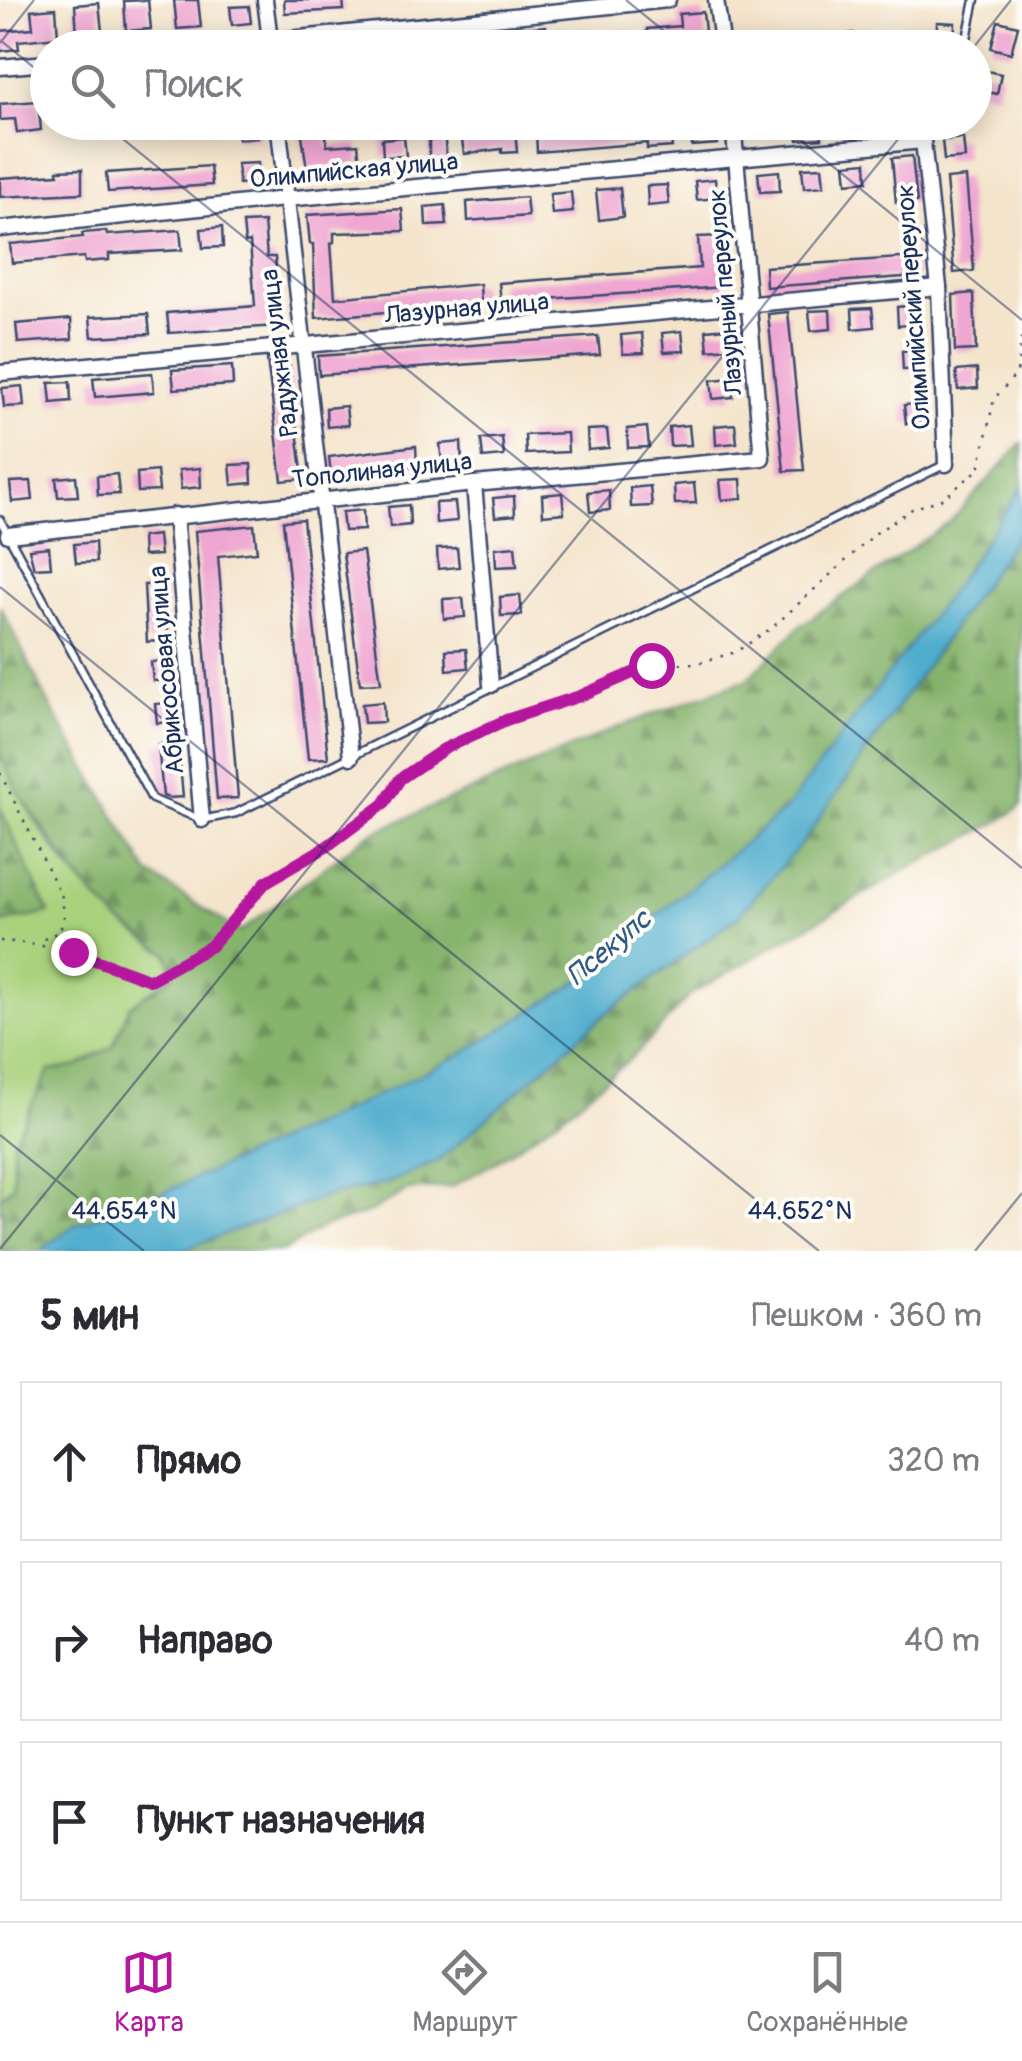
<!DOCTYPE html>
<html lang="ru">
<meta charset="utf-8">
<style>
body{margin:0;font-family:Pangolin,sans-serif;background:#f7f7f7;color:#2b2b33}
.stop{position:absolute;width:30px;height:30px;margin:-22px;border:8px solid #b5179e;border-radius:50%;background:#fff}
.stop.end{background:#b5179e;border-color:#fff;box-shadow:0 2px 10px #0008}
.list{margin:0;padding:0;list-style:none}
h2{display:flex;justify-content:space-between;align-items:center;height:130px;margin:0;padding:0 40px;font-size:42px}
h2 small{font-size:32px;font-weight:400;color:#7c7c81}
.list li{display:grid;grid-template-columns:65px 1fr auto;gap:30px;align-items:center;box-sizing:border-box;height:160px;margin:0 20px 20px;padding:0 20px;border:2px solid #e1e1e2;border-radius:0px}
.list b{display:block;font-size:38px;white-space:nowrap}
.list em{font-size:32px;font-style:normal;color:#7c7c81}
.icon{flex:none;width:55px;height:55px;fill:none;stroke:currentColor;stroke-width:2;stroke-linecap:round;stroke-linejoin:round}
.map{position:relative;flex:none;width:1022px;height:1251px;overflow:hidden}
.search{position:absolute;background:#fff;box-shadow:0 5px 25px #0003;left:30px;right:30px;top:30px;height:110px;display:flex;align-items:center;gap:25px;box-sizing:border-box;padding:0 35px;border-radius:55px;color:#7c7c81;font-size:38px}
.sheet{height:670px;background:#fff}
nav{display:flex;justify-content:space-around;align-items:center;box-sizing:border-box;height:140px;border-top:2px solid #e1e1e2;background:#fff;font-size:28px;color:#7c7c81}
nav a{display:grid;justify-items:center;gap:5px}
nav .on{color:#b5179e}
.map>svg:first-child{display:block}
</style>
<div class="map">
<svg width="1022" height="1251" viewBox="0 0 1022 1251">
<defs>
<pattern id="forest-firs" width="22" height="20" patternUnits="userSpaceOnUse" patternTransform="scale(2.5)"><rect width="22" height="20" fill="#86b46c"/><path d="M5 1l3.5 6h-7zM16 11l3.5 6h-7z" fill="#6d935c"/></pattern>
</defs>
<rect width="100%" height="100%" fill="#fdfcf7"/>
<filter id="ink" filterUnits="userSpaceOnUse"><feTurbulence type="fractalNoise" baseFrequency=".01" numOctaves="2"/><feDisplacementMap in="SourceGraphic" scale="20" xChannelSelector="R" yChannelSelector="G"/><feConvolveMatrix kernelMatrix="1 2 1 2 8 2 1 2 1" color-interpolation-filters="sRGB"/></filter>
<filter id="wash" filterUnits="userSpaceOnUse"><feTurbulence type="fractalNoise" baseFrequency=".0048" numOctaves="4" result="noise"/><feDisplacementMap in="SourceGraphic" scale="40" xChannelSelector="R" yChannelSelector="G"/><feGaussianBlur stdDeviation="2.25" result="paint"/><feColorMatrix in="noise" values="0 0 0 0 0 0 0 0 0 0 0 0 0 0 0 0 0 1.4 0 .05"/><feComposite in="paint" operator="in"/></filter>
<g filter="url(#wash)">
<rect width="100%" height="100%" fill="#f4e4cb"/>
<path fill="#a9d27d" stroke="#62806e" stroke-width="2.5" d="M0,753C25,813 68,874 116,918C131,932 151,942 168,954L174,975L130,1006L113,1046L78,1066L13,1141V1186L0,1197V923L49,913L0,808Z"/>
<g fill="url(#forest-firs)" stroke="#507265" stroke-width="2.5">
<polygon points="1022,443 1022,487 948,595 785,810 569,988 460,1055 328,1119 149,1199 76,1224 40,1251 0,1251 3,1210 0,1211 0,1197 13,1186 13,1142 49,1071 78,1066 113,1046 130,1006 174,975 168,954 118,920 75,874 15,788 0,753 0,606 50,706 149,874 240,932 367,835 621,726 748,679 800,626 950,522"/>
<polygon points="1022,529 1022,805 1000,821 906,870 691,994 638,1052 566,1113 494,1163 451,1187 408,1190 370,1212 323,1227 283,1251 179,1251 334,1194 385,1184 437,1162 608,1012 737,917 847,780"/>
<polygon points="0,808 3,815 49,913 0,923"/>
</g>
<polygon fill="#4fadce" stroke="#356e96" stroke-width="2.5" points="1022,487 1022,529 803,842 737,917 608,1012 437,1162 385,1184 334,1194 179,1251 40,1251 76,1224 149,1199 328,1119 460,1055 569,988 785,810 948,595"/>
<g id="blocks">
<g fill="#efa6d2">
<polygon points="148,0 151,29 126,31 124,1"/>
<polygon points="174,0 198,0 201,27 177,29"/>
<polygon points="284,0 343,0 344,10 285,13"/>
<polygon points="99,3 102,32 77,35 75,5"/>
<polygon points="249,6 251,23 232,25 230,7"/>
<polygon points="56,8 58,37 18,41 19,49 0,51 0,31 33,28 31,10"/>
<polygon points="703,12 706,42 648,48 647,29 680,26 679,14"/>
<polygon points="998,21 1018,26 1011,53 991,48"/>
<polygon points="937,22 955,23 954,48 936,48"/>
<polygon points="546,26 548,48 481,48 481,40 523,36 522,28"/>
<polygon points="590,31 590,36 625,32 626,48 575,48 574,32"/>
<polygon points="853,33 854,48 815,48 815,39"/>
<polygon points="982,70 1001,74 997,94 978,90"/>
<polygon points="38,101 41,130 17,133 15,119 0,120 0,104"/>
<polygon points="236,122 257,122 258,138 238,139"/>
<polygon points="300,122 325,122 327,146 358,144 360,164 307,169"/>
<polygon points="669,122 672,147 647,149 647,143 537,152 536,131 610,129 610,124"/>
<polygon points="690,122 715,122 717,144 692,146"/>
<polygon points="749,122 770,122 770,135 750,136"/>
<polygon points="796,122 820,122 822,138 798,140"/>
<polygon points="483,130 483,134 515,130 517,152 502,153 502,149 464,154 461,133"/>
<polygon points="404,137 406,156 383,157 382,139"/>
<polygon points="963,138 965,158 944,160 942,140"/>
<polygon points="429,140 445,140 446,161 429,162"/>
<polygon points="912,156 917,202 896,203 892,158"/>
<polygon points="866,162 867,181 847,183 845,164"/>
<polygon points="258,163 259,182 239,184 237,164"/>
<polygon points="210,166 212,185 108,192 106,173"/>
<polygon points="822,167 824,186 804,188 802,168"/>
<polygon points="82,169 82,193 0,197 0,178 58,174 58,170"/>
<polygon points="779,171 780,191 760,192 758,173"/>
<polygon points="966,177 974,271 954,273 946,179"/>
<polygon points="715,179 717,198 697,200 695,181"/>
<polygon points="667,185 669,204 648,206 647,186"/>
<polygon points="620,188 623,217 599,220 596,190"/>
<polygon points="571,192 573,212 552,214 550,194"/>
<polygon points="526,197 528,216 468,221 467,202"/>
<polygon points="445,205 447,225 426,226 425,207"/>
<polygon points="402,209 404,231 334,233 334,242 331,243 335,298 480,284 481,304 316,318 313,244 310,244 307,215"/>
<polygon points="264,222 267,257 275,257 277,286 272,286 277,326 169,333 167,313 255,306 250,242 245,243 243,223"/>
<polygon points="222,227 223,247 203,248 201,229"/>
<polygon points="180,230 182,250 109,254 109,260 85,262 84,257 12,263 10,244 83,237 82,233 106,231 107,235"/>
<polygon points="721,236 725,287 501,302 499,283 700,268 698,237"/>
<polygon points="915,257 917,276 766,287 765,267"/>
<polygon points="974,293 976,350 955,351 953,295"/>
<polygon points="917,305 919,324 898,326 897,307"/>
<polygon points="872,308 874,327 853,329 852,309"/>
<polygon points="830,310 831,329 811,331 809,311"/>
<polygon points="788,312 804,470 784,471 768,314"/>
<polygon points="148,314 150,334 92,337 90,317"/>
<polygon points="71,319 72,339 18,343 16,324"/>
<polygon points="727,328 728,348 708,350 706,330"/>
<polygon points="682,331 684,351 664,352 662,333"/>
<polygon points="642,333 644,353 623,354 621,335"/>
<polygon points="598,336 600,355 319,375 318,356"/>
<polygon points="922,349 924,369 903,370 902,351"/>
<polygon points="288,357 303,479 282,481 267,359"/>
<polygon points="232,366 233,385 174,389 172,370"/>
<polygon points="977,369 978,388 958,390 956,371"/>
<polygon points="152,373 154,392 95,397 93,378"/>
<polygon points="732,378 733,397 713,399 711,380"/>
<polygon points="70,382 71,401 51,403 49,383"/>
<polygon points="22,386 24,406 4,407 2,388"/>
<polygon points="925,403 927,423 906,424 904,405"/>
<polygon points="346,406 348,425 327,427 326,408"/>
<polygon points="735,424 737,443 716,445 715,426"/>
<polygon points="689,425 691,445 670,446 669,427"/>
<polygon points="647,427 649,447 628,448 627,429"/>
<polygon points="607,429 609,448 588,450 587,430"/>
<polygon points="567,433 568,452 526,454 525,435"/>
<polygon points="502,437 504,456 483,458 481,439"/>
<polygon points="461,442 462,461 442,463 440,444"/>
<polygon points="416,446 417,466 331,476 329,457"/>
<polygon points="251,464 252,483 232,485 230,465"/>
<polygon points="200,468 201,487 181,489 179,470"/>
<polygon points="157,471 159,491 138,492 137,473"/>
<polygon points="117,474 119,494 98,495 97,476"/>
<polygon points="76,476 78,496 58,497 56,478"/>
<polygon points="741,479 742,498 722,500 720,480"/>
<polygon points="31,481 33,500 12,502 10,482"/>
<polygon points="694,483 696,503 675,504 674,485"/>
<polygon points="650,486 652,506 631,507 630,488"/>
<polygon points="609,490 610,510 590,512 588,492"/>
<polygon points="562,493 564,513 543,515 542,495"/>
<polygon points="514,496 515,515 495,517 493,498"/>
<polygon points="455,502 457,521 436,523 435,503"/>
<polygon points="409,505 410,525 390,527 388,507"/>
<polygon points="363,510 364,530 344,531 342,512"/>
<polygon points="303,519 328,758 308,759 283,521"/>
<polygon points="254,525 257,552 218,556 238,798 217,799 195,531"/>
<polygon points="158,535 160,555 143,556 142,537"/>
<polygon points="95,542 96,562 76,563 74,544"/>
<polygon points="515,546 517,566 496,567 495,548"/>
<polygon points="49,547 51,567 34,568 29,549"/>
<polygon points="457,548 459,567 438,569 437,549"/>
<polygon points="363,551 381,683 360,684 343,553"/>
<polygon points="165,584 168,640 147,642 144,585"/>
<polygon points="520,595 522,615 501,616 500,597"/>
<polygon points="463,598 465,617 444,619 443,599"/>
<polygon points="466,649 468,668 447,670 446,650"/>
<polygon points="172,660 174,680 153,681 151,662"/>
<polygon points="176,702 178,722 157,723 155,704"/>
<polygon points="383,702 384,722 364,723 362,704"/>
<polygon points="178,742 183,797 169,798 163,796 158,744"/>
</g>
</g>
</g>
<g filter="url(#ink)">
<use href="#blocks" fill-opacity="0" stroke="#3c4a6e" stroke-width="2.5"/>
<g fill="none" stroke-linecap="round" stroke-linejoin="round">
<defs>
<g id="lane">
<polyline points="965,48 975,0"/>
<polyline points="0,520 152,799 202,820 236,813 946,464"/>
</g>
<g id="street">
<polyline points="265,0 271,48"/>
<polyline points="716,0 723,48"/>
<polyline points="203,48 668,0"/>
<polyline points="0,67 48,63"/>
<polyline points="278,122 351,757"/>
<polyline points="889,122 891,144 923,141 939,287 946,464"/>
<polyline points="0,229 285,199 891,144"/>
<polyline points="0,373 939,287"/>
<polyline points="474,484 491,685"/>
<polyline points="175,515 202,820"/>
<polyline points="8,535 474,484 762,458 733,122"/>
</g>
</defs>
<use href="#lane" stroke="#3c4a6e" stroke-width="11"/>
<use href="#street" stroke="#3c4a6e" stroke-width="19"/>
<g stroke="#3c4a6e" stroke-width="2.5" stroke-dasharray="2.5 8" stroke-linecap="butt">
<polyline points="0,773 62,897 64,917 60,931 38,942"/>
<path d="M0,941C51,944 103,958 150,980L177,962L211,946L265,882L326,847L384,804L400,779L444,749L506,720L580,697L651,665L698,663L736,652L773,627L876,533L912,509L944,498L979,469L994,399L1017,373L1022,331"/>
</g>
<use href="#lane" stroke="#fff" stroke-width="6"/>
<use href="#street" stroke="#fff" stroke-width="14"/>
</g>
</g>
<g fill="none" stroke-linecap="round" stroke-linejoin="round" filter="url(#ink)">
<polyline stroke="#b5179e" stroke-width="12" points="73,952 150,980 211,946 266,882 326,847 384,804 400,779 444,749 506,720 580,696 651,665"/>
</g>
<path fill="none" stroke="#1b2f5e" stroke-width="2.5" stroke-opacity="0.45" d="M626,0L685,48M0,40L48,79M0,43L34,0M973,48L1011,0M102,122L1022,868M778,122L1022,320M0,587L819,1251M0,1135L144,1251M0,1249L912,122M975,1251L1022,1193"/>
<g text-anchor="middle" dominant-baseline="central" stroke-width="8" stroke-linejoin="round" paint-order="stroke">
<g font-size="25" fill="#1b2f5e" stroke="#fdfcf7">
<text transform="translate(354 171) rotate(-5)">Олимпийская улица</text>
<text transform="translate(726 292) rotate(-95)">Лазурный переулок</text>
<text transform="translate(914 307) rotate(-94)">Олимпийский переулок</text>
<text transform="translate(467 309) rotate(-5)">Лазурная улица</text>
<text transform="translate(280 353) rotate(-97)">Радужная улица</text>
<text transform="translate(382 471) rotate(-6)">Тополиная улица</text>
<text transform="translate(167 670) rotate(-95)">Абрикосовая улица</text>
</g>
<g font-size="28" font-style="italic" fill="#2d5b85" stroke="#fdfcf7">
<text transform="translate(609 948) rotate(-40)">Псекупс</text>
</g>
</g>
<g font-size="25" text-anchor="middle" fill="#1b2f5e" stroke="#fdfcf7" stroke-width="8" stroke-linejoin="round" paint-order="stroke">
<text x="124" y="1219">44.654°N</text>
<text x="800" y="1219">44.652°N</text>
</g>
</svg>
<div class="stop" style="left:651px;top:665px"></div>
<div class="stop end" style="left:73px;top:952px"></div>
<div class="search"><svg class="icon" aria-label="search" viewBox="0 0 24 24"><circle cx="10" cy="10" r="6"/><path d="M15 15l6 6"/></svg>Поиск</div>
</div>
<section class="sheet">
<h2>5 мин<small>Пешком · 360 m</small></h2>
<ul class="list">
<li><svg class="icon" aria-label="ahead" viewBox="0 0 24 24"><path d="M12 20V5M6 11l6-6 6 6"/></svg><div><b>Прямо</b></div><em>320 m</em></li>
<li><svg class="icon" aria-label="right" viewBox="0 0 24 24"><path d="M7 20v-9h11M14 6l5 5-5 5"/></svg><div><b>Направо</b></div><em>40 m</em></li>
<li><svg class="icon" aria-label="arrive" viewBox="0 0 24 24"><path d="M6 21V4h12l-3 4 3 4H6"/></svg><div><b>Пункт назначения</b></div></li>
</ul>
</section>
<nav>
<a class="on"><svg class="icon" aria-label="map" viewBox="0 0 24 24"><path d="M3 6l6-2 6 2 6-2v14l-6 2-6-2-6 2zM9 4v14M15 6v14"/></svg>Карта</a>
<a><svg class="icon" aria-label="directions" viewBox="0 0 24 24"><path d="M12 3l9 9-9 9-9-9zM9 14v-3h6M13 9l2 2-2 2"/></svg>Маршрут</a>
<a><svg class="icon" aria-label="saved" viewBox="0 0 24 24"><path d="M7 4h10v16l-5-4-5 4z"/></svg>Сохранённые</a>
</nav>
